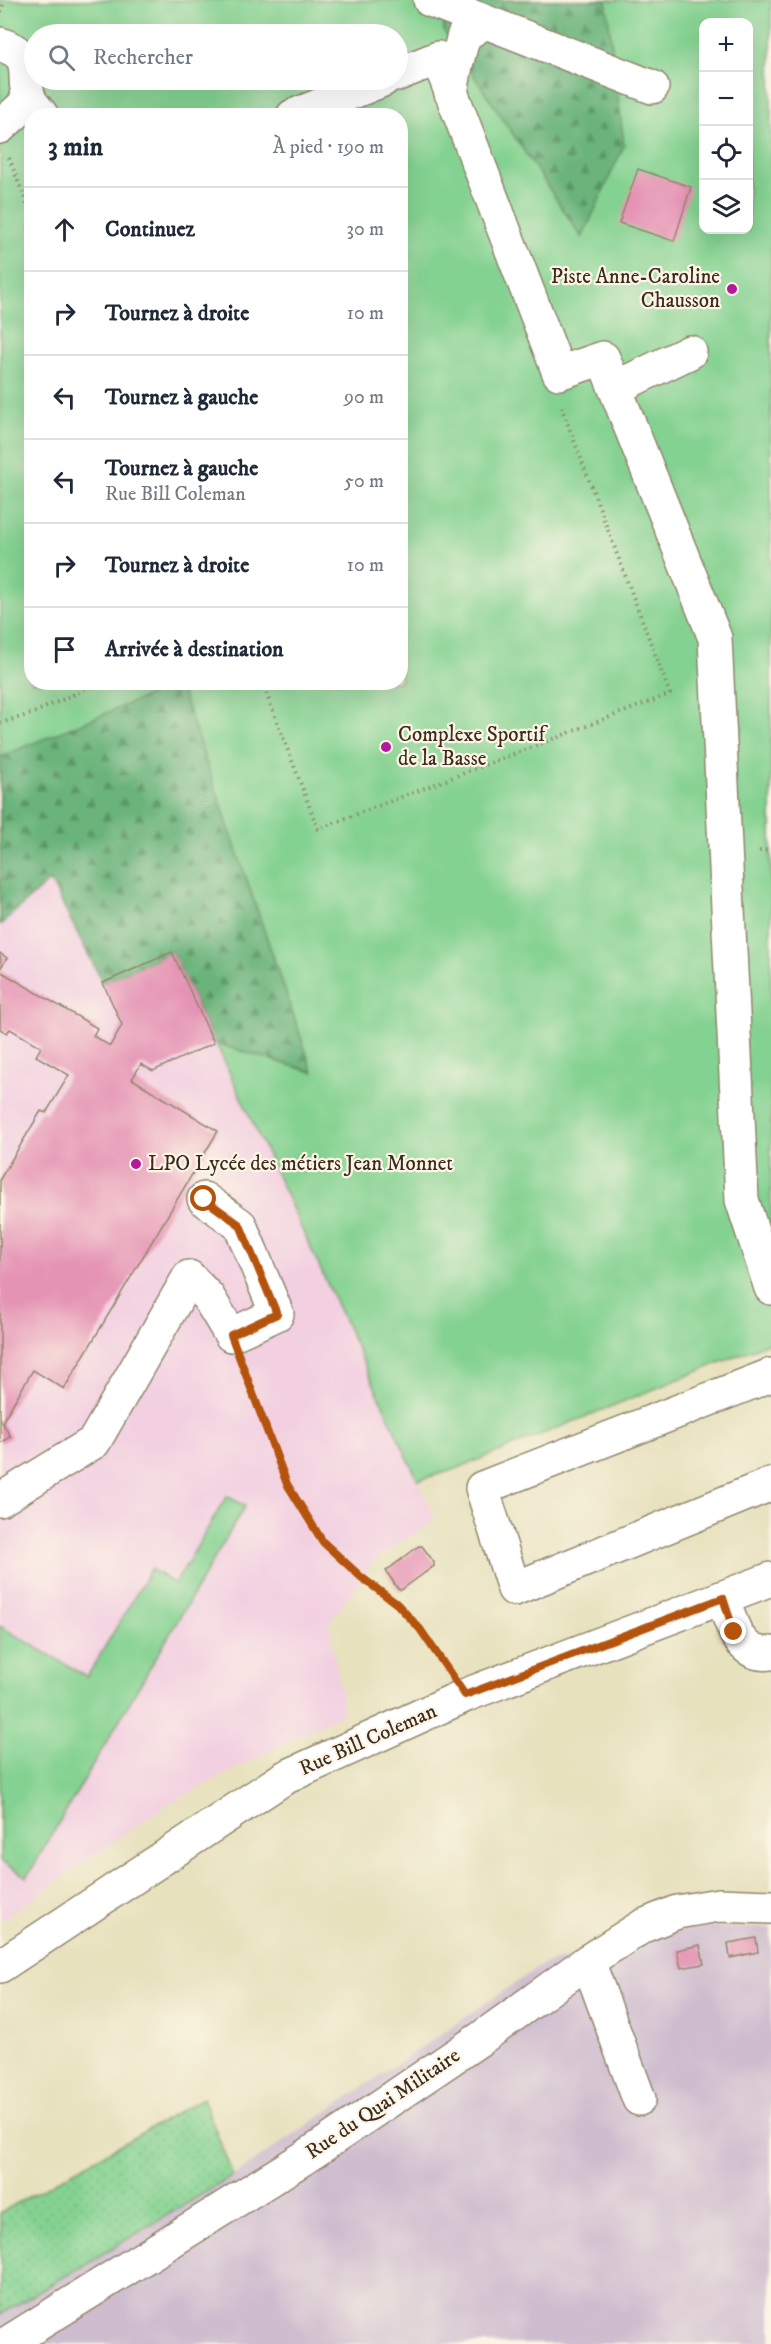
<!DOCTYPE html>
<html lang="fr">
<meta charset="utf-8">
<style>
body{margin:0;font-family:"IM FELL DW Pica",serif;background:#f6f6f7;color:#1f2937}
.controls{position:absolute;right:18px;top:18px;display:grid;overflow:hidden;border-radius:12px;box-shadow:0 6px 24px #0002}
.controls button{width:54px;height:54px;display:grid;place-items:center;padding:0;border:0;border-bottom:2px solid #e0e1e3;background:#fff;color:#1f2937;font:30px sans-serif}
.stop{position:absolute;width:18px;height:18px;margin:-14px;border:4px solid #b45309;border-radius:50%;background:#fff}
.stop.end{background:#b45309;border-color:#fff;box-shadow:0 2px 6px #0008}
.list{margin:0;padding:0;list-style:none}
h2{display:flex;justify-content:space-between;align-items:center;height:78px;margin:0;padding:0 24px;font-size:26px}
h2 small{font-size:20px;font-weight:400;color:#747a83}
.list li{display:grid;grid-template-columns:39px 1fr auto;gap:18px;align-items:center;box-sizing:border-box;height:84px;padding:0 24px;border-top:2px solid #e0e1e3}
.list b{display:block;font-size:22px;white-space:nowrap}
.list p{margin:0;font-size:20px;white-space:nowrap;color:#747a83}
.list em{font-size:20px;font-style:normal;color:#747a83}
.icon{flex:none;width:33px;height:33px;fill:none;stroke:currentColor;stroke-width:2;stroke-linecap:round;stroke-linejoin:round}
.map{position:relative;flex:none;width:771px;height:2344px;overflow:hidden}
.search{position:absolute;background:#fff;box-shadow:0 6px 24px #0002;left:24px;top:24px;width:384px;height:66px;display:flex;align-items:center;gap:15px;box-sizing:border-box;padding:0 21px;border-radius:33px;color:#747a83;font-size:22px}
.panel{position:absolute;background:#fff;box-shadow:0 6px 24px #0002;left:24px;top:108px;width:384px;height:582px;border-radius:24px}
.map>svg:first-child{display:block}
</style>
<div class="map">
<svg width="771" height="2344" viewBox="0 0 771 2344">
<defs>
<pattern id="forest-firs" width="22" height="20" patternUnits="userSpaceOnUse" patternTransform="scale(1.5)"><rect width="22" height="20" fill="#6bb47b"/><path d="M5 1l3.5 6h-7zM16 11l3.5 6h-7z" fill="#599364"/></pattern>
<pattern id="garden-dots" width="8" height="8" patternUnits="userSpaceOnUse" patternTransform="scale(1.5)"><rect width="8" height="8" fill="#84d291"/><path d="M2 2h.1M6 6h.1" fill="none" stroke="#73b47d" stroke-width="1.8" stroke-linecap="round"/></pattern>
</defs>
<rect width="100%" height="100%" fill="#fcf5e5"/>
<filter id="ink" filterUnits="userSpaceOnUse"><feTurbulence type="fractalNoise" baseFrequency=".0167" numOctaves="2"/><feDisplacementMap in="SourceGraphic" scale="12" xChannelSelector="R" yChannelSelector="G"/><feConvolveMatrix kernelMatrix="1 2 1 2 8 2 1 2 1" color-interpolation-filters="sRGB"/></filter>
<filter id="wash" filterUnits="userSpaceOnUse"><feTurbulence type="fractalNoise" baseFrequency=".008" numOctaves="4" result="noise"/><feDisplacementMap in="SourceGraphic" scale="24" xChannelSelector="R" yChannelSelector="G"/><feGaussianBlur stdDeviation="1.35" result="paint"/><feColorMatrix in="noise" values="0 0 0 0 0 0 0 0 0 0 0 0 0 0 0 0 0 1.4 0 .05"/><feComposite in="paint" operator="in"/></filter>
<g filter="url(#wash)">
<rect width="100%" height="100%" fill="#e7e1be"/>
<polygon fill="#f2cfe1" points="115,824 418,1480 435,1520 376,1558 329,1623 344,1712 166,1805 0,1921 0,849"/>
<polygon fill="#cfbdcf" points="696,1927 771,1928 771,2344 0,2344 0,2315 233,2176 543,1964"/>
<g fill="#84d291" stroke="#607e58" stroke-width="1.5" fill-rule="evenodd">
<path d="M0,0H771V1342L453,1470L418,1480L115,825L0,848ZM704,22H748V230H704ZM34,34H398V80H34ZM32,116H400V682H32Z"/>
<polygon points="227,1496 245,1506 27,1877 0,1861 0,1626 87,1677 151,1569 175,1584"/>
</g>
<g fill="url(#forest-firs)" stroke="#536f4c" stroke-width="1.5">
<polygon points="442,0 606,0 624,145 582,238 444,31"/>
<polygon points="179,683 313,1072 214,1043 172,952 103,983 50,880 0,925 0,757"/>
</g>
<polygon fill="url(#garden-dots)" stroke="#607e58" stroke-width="1.5" points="203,2098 233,2176 0,2315 0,2213"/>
<g id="blocks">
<g fill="#e593b4">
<polygon points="638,169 691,187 674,241 619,223"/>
<polygon points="172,952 214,1043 153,1071 141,1064 132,1079 218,1131 64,1389 33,1370 2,1422 11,1437 0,1443 0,1179 41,1111 46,1113 69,1075 36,1056 41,1047 10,1029 7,1033 0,1029 0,971 97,1028 93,1036 110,1046 122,1025 103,983"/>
<polygon points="0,953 7,958 0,969"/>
<polygon points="419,1546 422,1546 434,1562 434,1566 401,1590 398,1589 386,1571"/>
<polygon points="756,1938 758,1952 730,1958 728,1943"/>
<polygon points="700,1945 704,1964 681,1968 677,1950"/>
</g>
</g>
</g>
<g filter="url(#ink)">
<use href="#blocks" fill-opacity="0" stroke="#91866e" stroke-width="1.5"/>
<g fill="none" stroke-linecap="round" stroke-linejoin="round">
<defs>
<g id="minor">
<polyline points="430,0 652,87"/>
<path d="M0,44C39,57 19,75 30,100C32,105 39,111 42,116"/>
<polyline points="398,74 438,58 559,373 603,358 715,638 742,1200 771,1288"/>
<polyline points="451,93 456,65 464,35 485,22"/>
<polyline points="293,116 383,80"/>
<polyline points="0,127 30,100"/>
<polyline points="615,388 690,352"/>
<polyline points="771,1375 482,1488 514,1589 771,1484"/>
<polyline points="0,1500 94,1442 189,1277 208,1297 231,1335 277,1314 240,1225 204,1199"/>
<path d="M723,1597C730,1621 739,1658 771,1653"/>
<polyline points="588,1961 639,2099"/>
<polyline points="0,1966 284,1778 466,1695 771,1579"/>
<polyline points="6,2344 307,2156 480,2039 588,1961 643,1926 677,1912 719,1905 771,1907"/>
</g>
</defs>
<use href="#minor" stroke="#91866e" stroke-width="36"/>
<g stroke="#91866e" stroke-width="4" stroke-dasharray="1.5 4.5" stroke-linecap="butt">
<polyline points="1,12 4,0"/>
<polyline points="9,158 32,217"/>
<polyline points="262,682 318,829 670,694 561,406"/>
<polyline points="0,723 31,714 101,682"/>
<polyline points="759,851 771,850"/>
<path d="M243,1367C265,1426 283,1489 322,1540C342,1566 371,1583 395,1603C416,1621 431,1645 446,1667"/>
</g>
<use href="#minor" stroke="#fff" stroke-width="33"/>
</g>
</g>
<g fill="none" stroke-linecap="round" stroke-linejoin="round" filter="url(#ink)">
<polyline stroke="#b45309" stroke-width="8" points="204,1199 240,1225 277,1314 231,1335 287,1484 323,1542 361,1577 397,1604 420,1629 465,1695 723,1598 734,1632"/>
</g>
<g fill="#b5179e" stroke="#fcf5e5" stroke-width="2">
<circle cx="732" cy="289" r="6"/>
<circle cx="386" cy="747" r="6"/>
<circle cx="136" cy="1164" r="6"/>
</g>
<g text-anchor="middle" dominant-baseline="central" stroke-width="4.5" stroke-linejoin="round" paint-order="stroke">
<g font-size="21" fill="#3b2a1e" stroke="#fcf5e5" text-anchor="start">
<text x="720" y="277" text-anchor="end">Piste Anne-Caroline<tspan x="720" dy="24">Chausson</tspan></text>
<text x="398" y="735">Complexe Sportif<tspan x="398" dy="24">de la Basse</tspan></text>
<text x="148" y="1164">LPO Lycée des métiers Jean Monnet</text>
</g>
<g font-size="21" fill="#3b2a1e" stroke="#fcf5e5">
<text transform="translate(368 1740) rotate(-24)">Rue Bill Coleman</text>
<text transform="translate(383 2104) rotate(-34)">Rue du Quai Militaire</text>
</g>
</g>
</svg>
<div class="controls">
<button>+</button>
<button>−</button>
<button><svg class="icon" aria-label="locate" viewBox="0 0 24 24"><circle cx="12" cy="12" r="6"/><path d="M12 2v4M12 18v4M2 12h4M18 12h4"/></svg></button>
<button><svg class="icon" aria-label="layers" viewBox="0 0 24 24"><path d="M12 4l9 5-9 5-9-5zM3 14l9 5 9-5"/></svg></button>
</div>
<div class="stop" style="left:204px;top:1199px"></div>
<div class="stop end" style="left:734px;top:1632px"></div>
<div class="search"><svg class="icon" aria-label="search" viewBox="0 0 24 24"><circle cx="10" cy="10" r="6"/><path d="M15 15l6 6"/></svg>Rechercher</div>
<section class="panel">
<h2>3 min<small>À pied · 190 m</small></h2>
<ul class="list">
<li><svg class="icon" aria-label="ahead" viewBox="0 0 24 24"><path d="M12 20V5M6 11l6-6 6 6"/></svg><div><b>Continuez</b></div><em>30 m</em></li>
<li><svg class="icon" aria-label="right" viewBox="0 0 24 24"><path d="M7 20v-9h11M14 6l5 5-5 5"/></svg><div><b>Tournez à droite</b></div><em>10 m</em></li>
<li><svg class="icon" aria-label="left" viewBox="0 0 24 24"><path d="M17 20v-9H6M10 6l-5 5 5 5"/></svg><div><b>Tournez à gauche</b></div><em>90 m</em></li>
<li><svg class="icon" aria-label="left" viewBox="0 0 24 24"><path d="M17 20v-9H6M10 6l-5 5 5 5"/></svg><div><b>Tournez à gauche</b><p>Rue Bill Coleman</p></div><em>50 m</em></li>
<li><svg class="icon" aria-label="right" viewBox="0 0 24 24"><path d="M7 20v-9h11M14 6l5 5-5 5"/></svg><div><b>Tournez à droite</b></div><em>10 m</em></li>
<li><svg class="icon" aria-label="arrive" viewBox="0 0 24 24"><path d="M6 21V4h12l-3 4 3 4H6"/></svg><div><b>Arrivée à destination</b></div></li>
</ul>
</section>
</div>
